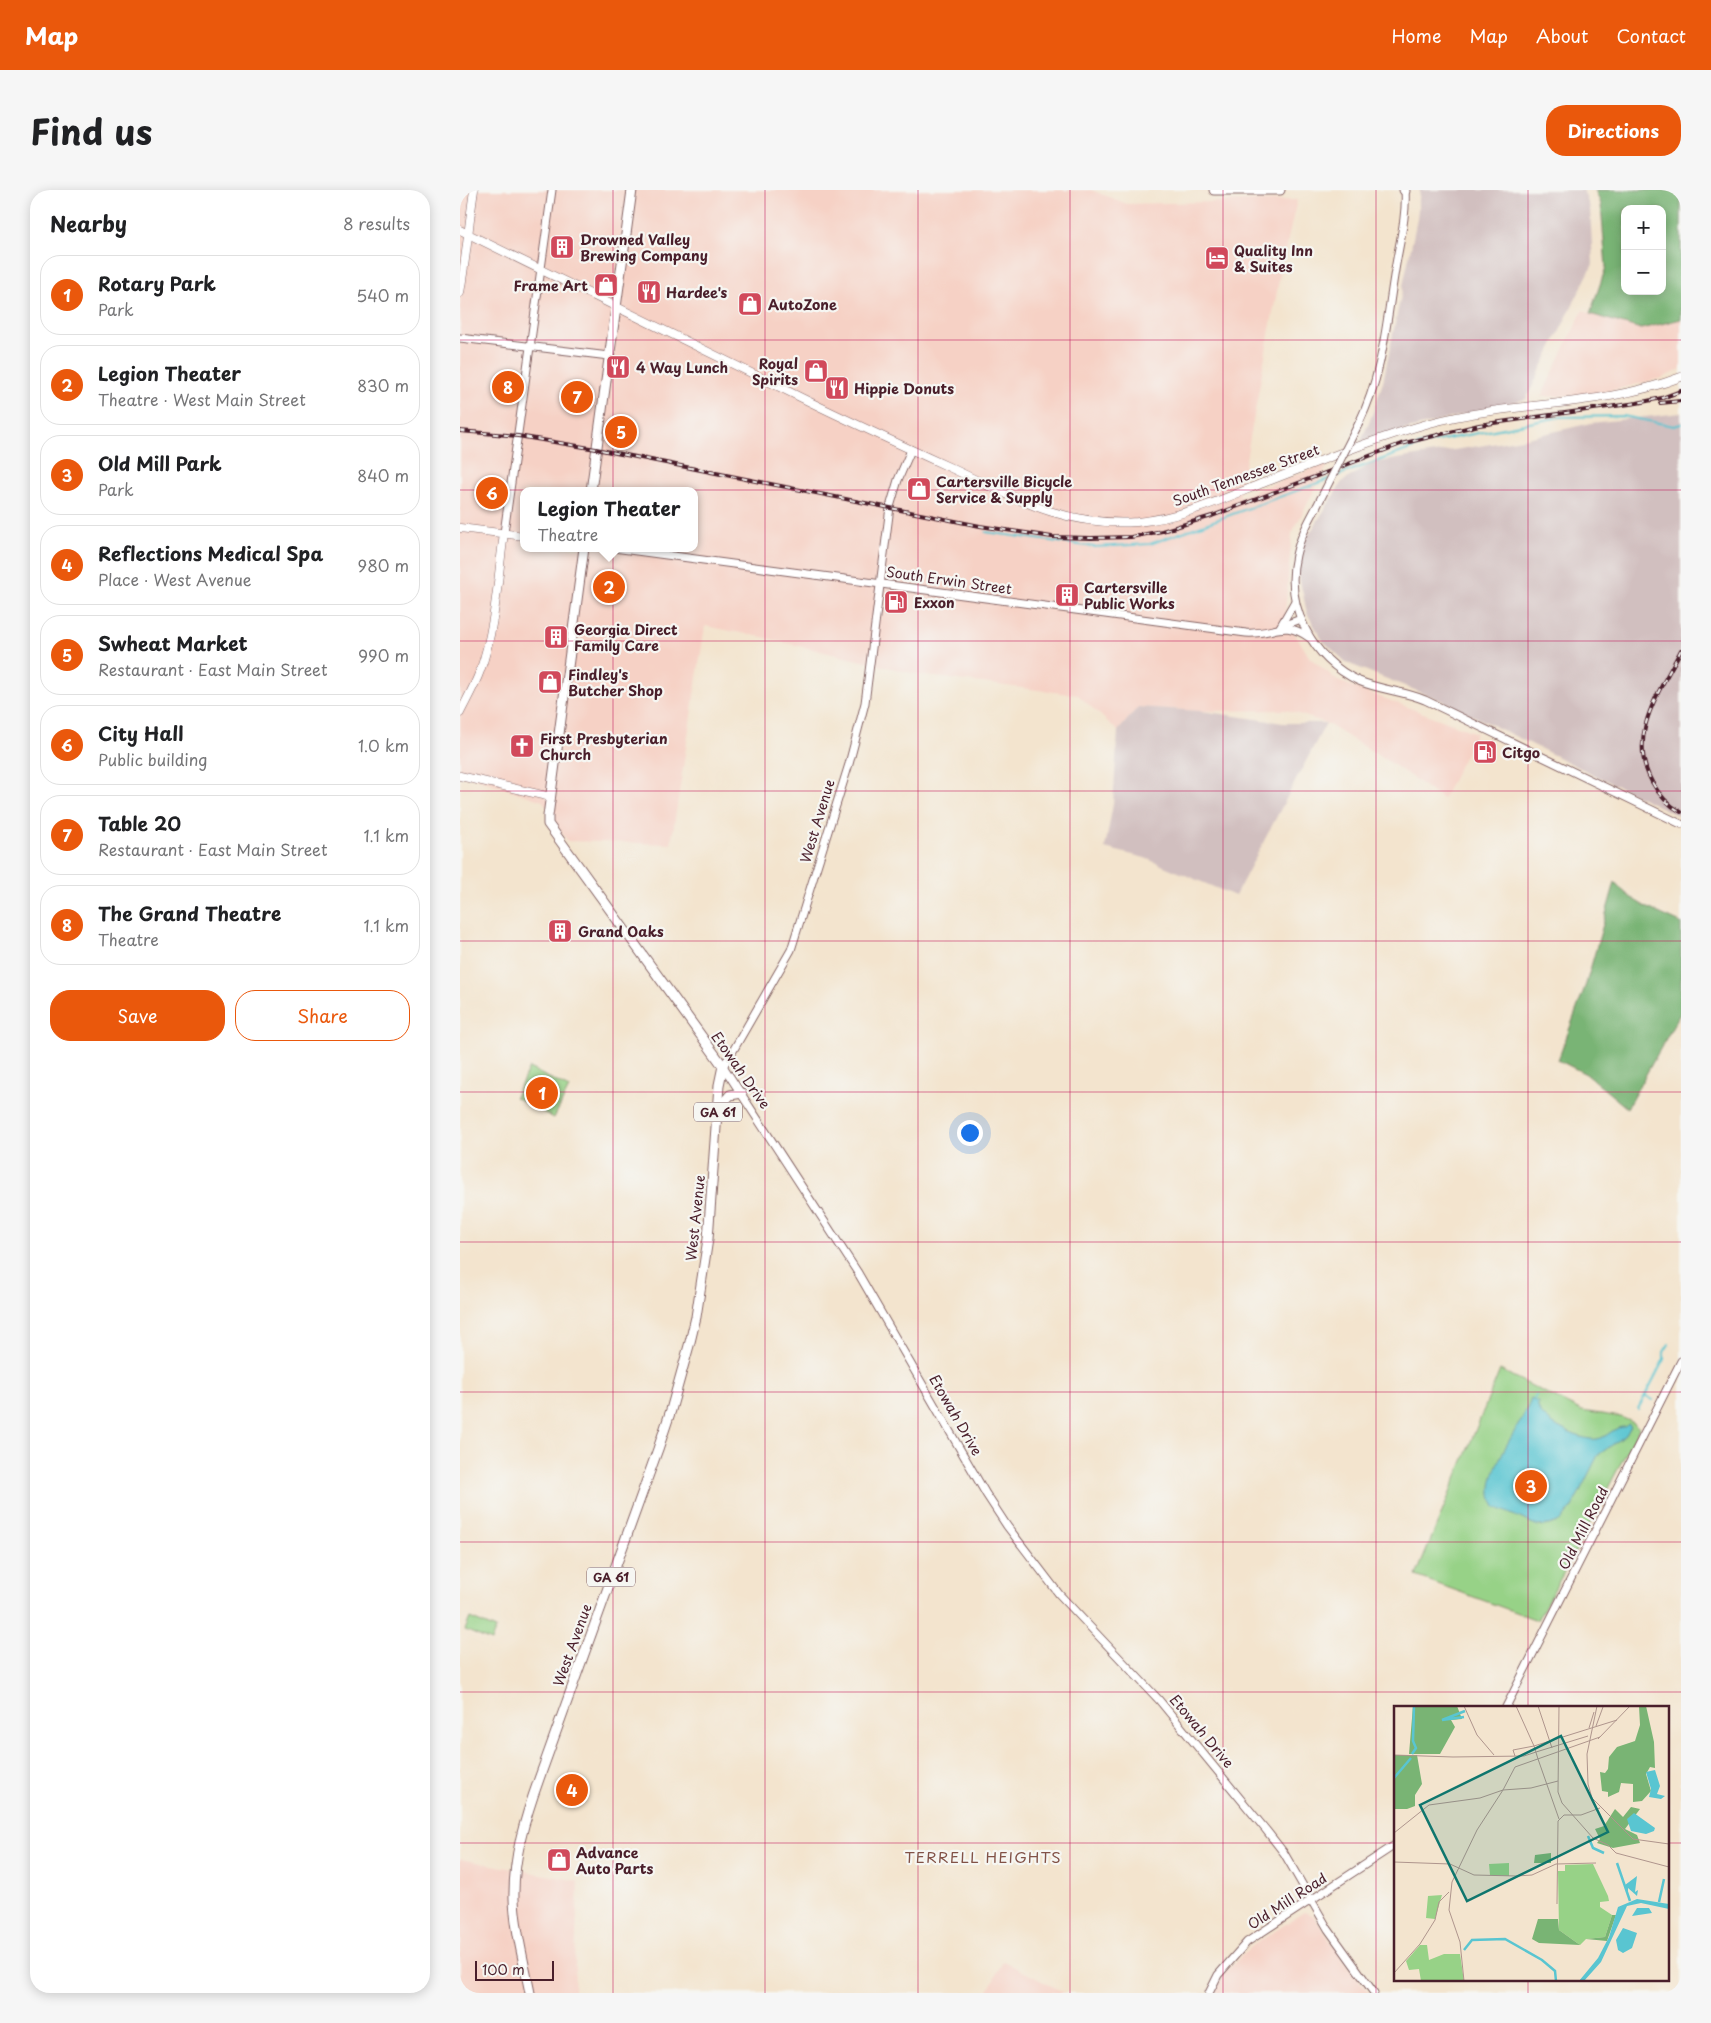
<!DOCTYPE html>
<meta charset="utf-8">
<style>
body{margin:0;font-family:"Playpen Sans",sans-serif;background:#f6f6f6;color:#202124}
.controls{position:absolute;right:15px;top:15px;display:grid;overflow:hidden;border-radius:10px;box-shadow:0 2px 12px #0003}
.controls button{width:45px;height:45px;display:grid;place-items:center;padding:0;border:0;border-bottom:1px solid #e0e0e0;background:#fff;color:#202124;font:25px sans-serif}
.scale{position:absolute;left:15px;bottom:12px;width:79px;box-sizing:border-box;padding-left:5px;border:2px solid #4a1f2b;border-top:0;font-size:14px;line-height:18px;white-space:nowrap;color:#4a1f2b;-webkit-text-stroke:4px #f6f6f2;paint-order:stroke}
.you{position:absolute;left:509px;top:942px;width:18px;height:18px;margin:-12px;border:4px solid #fff;border-radius:50%;background:#1a73e8;box-shadow:0 0 0 8px #1a73e833}
.badge{display:grid;place-items:center;width:32px;height:32px;border-radius:50%;background:#ea580c;color:#fff;font-size:16px;font-weight:700}
.pin{position:absolute;translate:-50% -50%;border:2px solid #fff;box-shadow:0 1px 5px #0006}
.popup{position:absolute;left:60px;top:297px;width:178px;height:65px;box-sizing:border-box;display:grid;place-content:center;border-radius:10px;background:#fff;filter:drop-shadow(0 1px 4px #0005);font-size:16px;white-space:nowrap;color:#757577}
.popup b{font-size:19px;color:#202124}
.popup::after{content:'';position:absolute;left:50%;top:100%;margin-left:-10px;border:10px solid transparent;border-top-color:#fff}
.list{margin:0;padding:0;list-style:none}
h2{display:flex;justify-content:space-between;align-items:center;height:65px;margin:0;padding:0 20px;font-size:21px}
h2 small{font-size:16px;font-weight:400;color:#757577}
.list li{display:grid;grid-template-columns:32px 1fr auto;gap:15px;align-items:center;box-sizing:border-box;height:80px;margin:0 10px 10px;padding:0 10px;border:1px solid #e0e0e0;border-radius:20px}
.list b{display:block;font-size:19px;white-space:nowrap}
.list p{margin:0;font-size:16px;white-space:nowrap;color:#757577}
.list em{font-size:16px;font-style:normal;color:#757577}
.actions{display:flex;gap:10px;padding:15px 20px}
.actions a{flex:1;padding:11px 0;border:1px solid #ea580c;border-radius:20px;text-align:center;font-size:18px;color:#ea580c}
.actions .main{background:#ea580c;color:#fff}
.map{position:relative;flex:none;width:1221px;height:1803px;overflow:hidden;border-radius:20px}
header{display:flex;align-items:center;gap:30px;box-sizing:border-box;height:70px;padding:0 25px;background:#ea580c;color:#fff}
header strong{font-size:24px}
nav{display:flex;gap:28px;margin-inline-start:auto;font-size:18px}
.intro{display:flex;align-items:center;justify-content:space-between;box-sizing:border-box;height:120px;padding:0 30px}
h1{margin:0;font-size:35px}
.button{padding:12px 22px;border-radius:20px;background:#ea580c;color:#fff;font-size:18px;font-weight:700}
main{display:flex;gap:30px;padding:0 30px}
aside{flex:1;background:#fff;border-radius:20px;box-shadow:0 2px 12px #0003}
.map>svg:first-child{display:block}
</style>
<header>
<strong>Map</strong>
<nav><a>Home</a><a>Map</a><a>About</a><a>Contact</a></nav>
</header>
<div class="intro"><h1>Find us</h1><a class="button">Directions</a></div>
<main>
<aside>
<h2>Nearby<small>8 results</small></h2>
<ul class="list">
<li><span class="badge">1</span><div><b>Rotary Park</b><p>Park</p></div><em>540 m</em></li>
<li><span class="badge">2</span><div><b>Legion Theater</b><p>Theatre · West Main Street</p></div><em>830 m</em></li>
<li><span class="badge">3</span><div><b>Old Mill Park</b><p>Park</p></div><em>840 m</em></li>
<li><span class="badge">4</span><div><b>Reflections Medical Spa</b><p>Place · West Avenue</p></div><em>980 m</em></li>
<li><span class="badge">5</span><div><b>Swheat Market</b><p>Restaurant · East Main Street</p></div><em>990 m</em></li>
<li><span class="badge">6</span><div><b>City Hall</b><p>Public building</p></div><em>1.0 km</em></li>
<li><span class="badge">7</span><div><b>Table 20</b><p>Restaurant · East Main Street</p></div><em>1.1 km</em></li>
<li><span class="badge">8</span><div><b>The Grand Theatre</b><p>Theatre</p></div><em>1.1 km</em></li>
</ul>
<div class="actions"><a class="main">Save</a><a>Share</a></div>
</aside>
<div class="map">
<svg width="1221" height="1803" viewBox="0 0 1221 1803">
<rect width="100%" height="100%" fill="#f6f6f2"/>
<filter id="ink" filterUnits="userSpaceOnUse"><feTurbulence type="fractalNoise" baseFrequency=".02" numOctaves="2"/><feDisplacementMap in="SourceGraphic" scale="10" xChannelSelector="R" yChannelSelector="G"/><feConvolveMatrix kernelMatrix="1 2 1 2 8 2 1 2 1" color-interpolation-filters="sRGB"/></filter>
<filter id="wash" filterUnits="userSpaceOnUse"><feTurbulence type="fractalNoise" baseFrequency=".0096" numOctaves="4" result="noise"/><feDisplacementMap in="SourceGraphic" scale="20" xChannelSelector="R" yChannelSelector="G"/><feGaussianBlur stdDeviation="1.12" result="paint"/><feColorMatrix in="noise" values="0 0 0 0 0 0 0 0 0 0 0 0 0 0 0 0 0 1.4 0 .05"/><feComposite in="paint" operator="in"/></filter>
<g filter="url(#wash)">
<rect width="100%" height="100%" fill="#f3e4ce"/>
<g fill="#f6d1c5" fill-rule="evenodd">
<path d="M0,0H631L667,14L837,10L822,74L779,307L869,272L832,343L825,422L835,444L850,468L878,491L1016,543L983,609L934,575L866,533L827,520L741,521L678,517L658,541L618,505L460,485L302,447L245,436L211,654L107,651L83,611L0,583ZM64,301H234V358H64Z"/>
<polygon points="1123,120 1130,124 1181,139 1221,129 1221,179 1202,188 1137,204 1081,207"/>
<polygon points="0,1669 118,1691 114,1803 0,1803"/>
<polygon points="844,1722 854,1726 889,1779 910,1803 754,1803 762,1786 789,1758"/>
<polygon points="543,1771 605,1803 527,1803"/>
</g>
<g fill="#d1bfbf">
<polygon points="960,0 1123,0 1130,18 1133,74 1066,209 901,251 912,225 923,192 957,29"/>
<polygon points="1221,223 1221,627 985,512 887,473 863,451 847,423 835,367 882,292 912,273 1063,249 1131,233"/>
<polygon points="678,517 741,521 823,533 866,533 775,706 685,668 645,658 653,614 658,541"/>
</g>
<g fill="#97d287" stroke="#707859">
<polygon points="69,878 109,898 94,928 55,907"/>
<polygon points="1040,1180 1122,1221 1161,1227 1174,1233 1179,1238 1111,1370 1077,1430 956,1386"/>
<polygon points="10,1428 36,1439 31,1451 5,1440"/>
</g>
<g fill="#79b474" stroke="#626a50" fill-rule="evenodd">
<path d="M1135,0H1221V129L1181,139L1130,124L1146,77L1141,14ZM1165,19H1202V101H1165Z"/>
<path d="M1155,692C1171,713 1197,722 1221,733V822L1167,918L1126,884L1098,870L1126,794Z"/>
</g>
<path fill="#59c5d1" stroke="#52727e" d="M1071,1209L1078,1212C1073,1229 1122,1252 1137,1249C1147,1248 1154,1236 1165,1237L1168,1234L1171,1236L1166,1245L1138,1265L1112,1317L1101,1331L1089,1335L1078,1336L1035,1317C1017,1287 1062,1237 1071,1209Z"/>
<g fill="none" stroke-linecap="round" stroke-linejoin="round">
<g stroke="#59c5d1" stroke-width="2">
<polyline points="876,286 967,253 1100,227 1163,226 1214,236 1221,234"/>
<polyline points="526,342 634,357 690,354 869,289"/>
<polyline points="1186,1206 1193,1210"/>
<polyline points="1074,1209 1076,1205"/>
<polyline points="1178,1219 1204,1169 1204,1162 1209,1154"/>
</g>
</g>
</g>
<g filter="url(#ink)">
<g fill="none" stroke-linecap="round" stroke-linejoin="round">
<defs>
<g id="tertiary">
<polyline points="0,148 149,166"/>
<path d="M899,233C923,184 926,134 935,80C939,54 947,26 945,0"/>
<polyline points="451,260 438,290 430,317 405,513 389,574 331,760 270,866 263,876 398,1083 526,1304 547,1336 599,1404 699,1510 806,1640 824,1663 868,1739 914,1803"/>
<path d="M857,316C849,331 840,347 836,365C824,416 852,469 899,491C920,500 944,501 965,510L1221,634"/>
<polyline points="44,343 92,0"/>
<path d="M154,358L786,443C816,445 821,428 850,448"/>
<polyline points="822,436 841,429"/>
<polyline points="820,437 835,411"/>
<polyline points="1046,1517 1221,1171"/>
<polyline points="749,1803 758,1785 787,1752 935,1655"/>
</g>
<g id="secondary">
<path d="M0,40C116,97 232,154 348,211C395,234 443,256 491,278C555,308 604,337 677,332C721,328 763,309 803,293C858,272 913,249 970,233C1052,211 1141,218 1221,187"/>
<path d="M0,103C6,68 9,34 14,0"/>
<polyline points="0,338 64,346"/>
<path d="M0,523C7,509 15,495 20,481C35,441 38,386 44,343"/>
<polyline points="0,586 91,607"/>
</g>
<g id="primary">
<polyline points="754,0 820,0"/>
<polyline points="944,0 945,1"/>
<polyline points="131,301 172,0"/>
<polyline points="258,919 270,905 282,903"/>
<path d="M70,1803C64,1772 55,1740 54,1709C53,1667 65,1628 79,1589L198,1259L211,1220L230,1152L236,1127L248,1049L259,895L263,876L88,634V626L124,358"/>
</g>
</defs>
<use href="#tertiary" stroke="#856464" stroke-width="9"/>
<use href="#secondary" stroke="#856464" stroke-width="9"/>
<use href="#primary" stroke="#856464" stroke-width="11"/>
<use href="#tertiary" stroke="#fff" stroke-width="7"/>
<use href="#secondary" stroke="#fff" stroke-width="8"/>
<use href="#primary" stroke="#fff" stroke-width="9"/>
<defs>
<g id="rail">
<polyline points="1200,213 1221,211"/>
<polyline points="0,241 58,246 136,259 520,336 592,347 631,348 671,347 702,341 752,326 941,254 1019,235 1177,213 1202,208 1221,201"/>
<path d="M1221,460C1200,501 1166,546 1192,592C1199,605 1208,615 1221,622"/>
</g>
</defs>
<use href="#rail" stroke="#4a1f2b" stroke-width="4"/>
<use href="#rail" stroke="#f6f6f2" stroke-width="2" stroke-dasharray="5.5" stroke-linecap="butt"/>
<defs>
<polyline id="tertiary-bridge" points="857,316 899,233"/>
</defs>
<use href="#tertiary-bridge" stroke="#856464" stroke-width="9" stroke-linecap="butt"/>
<use href="#tertiary-bridge" stroke="#fff" stroke-width="7"/>
</g>
</g>
<path fill="none" stroke="#c2185b" stroke-width="1" stroke-opacity="0.55" d="M153,0V1803M305,0V1803M458,0V1803M610,0V1803M763,0V1803M916,0V1803M1068,0V1517M0,150H1221M0,300H1221M0,451H1221M0,601H1221M0,751H1221M0,902H1221M0,1052H1221M0,1202H1221M0,1352H1221M0,1502H1221M0,1653H935M1207,1653H1221M1068,1789V1803"/>
<defs>
<symbol id="building-square" viewBox="-11 -11 22 22"><rect x="-9" y="-9" width="18" height="18" rx="4" fill="#d1495b" stroke="#f6f6f2"/><path d="M-4-6H4V6H1V3H-1V6H-4ZM-2.5-4.3h1.7v1.8h-1.7ZM.8-4.3h1.7v1.8H.8ZM-2.5-1h1.7V.8h-1.7ZM.8-1h1.7V.8H.8Z" fill="#fff"/></symbol>
<symbol id="hotel-square" viewBox="-11 -11 22 22"><rect x="-9" y="-9" width="18" height="18" rx="4" fill="#d1495b" stroke="#f6f6f2"/><path d="M-6-4.5h1.5V1H6V5H4.5V3h-9V5H-6ZM-4 0a1.8 1.8 0 1 1 3.6 0ZM.5 0V-2.5h3Q6-2.5 6 0Z" fill="#fff"/></symbol>
<symbol id="shop-square" viewBox="-11 -11 22 22"><rect x="-9" y="-9" width="18" height="18" rx="4" fill="#d1495b" stroke="#f6f6f2"/><path d="M-5-2.5h2.3a2.7 3.5 0 0 1 5.4 0H5L5.5 6h-11ZM-1.5-2.5h3a1.5 2.3 0 0 0-3 0Z" fill="#fff"/></symbol>
<symbol id="restaurant-square" viewBox="-11 -11 22 22"><rect x="-9" y="-9" width="18" height="18" rx="4" fill="#d1495b" stroke="#f6f6f2"/><path d="M-5-6h1v4h1v-4h1v4h1v-4h1v5L-1.5 .5V6h-2V.5L-5-1ZM5-6V6H3V1.5H1.5Q1.5-4 5-6Z" fill="#fff"/></symbol>
<symbol id="fuel-square" viewBox="-11 -11 22 22"><rect x="-9" y="-9" width="18" height="18" rx="4" fill="#d1495b" stroke="#f6f6f2"/><path d="M-5.5-6h7V0h2V4h1.3V-2.5L3-4.5l.8-.8L6-3V5H2.5V1h-1V6h-7ZM-4.2-4.7v3.2H.2V-4.7Z" fill="#fff"/></symbol>
<symbol id="church-square" viewBox="-11 -11 22 22"><rect x="-9" y="-9" width="18" height="18" rx="4" fill="#d1495b" stroke="#f6f6f2"/><path d="M-1.2-6h2.4v3.5h3.3v2.4h-3.3V6h-2.4V-.1h-3.3v-2.4h3.3Z" fill="#fff"/></symbol>
</defs>
<g fill-rule="evenodd">
<use href="#building-square" x="88" y="43" width="28" height="28"/>
<use href="#hotel-square" x="743" y="54" width="28" height="28"/>
<use href="#shop-square" x="132" y="81" width="28" height="28"/>
<use href="#restaurant-square" x="175" y="88" width="28" height="28"/>
<use href="#shop-square" x="276" y="100" width="28" height="28"/>
<use href="#restaurant-square" x="144" y="163" width="28" height="28"/>
<use href="#shop-square" x="342" y="167" width="28" height="28"/>
<use href="#restaurant-square" x="363" y="184" width="28" height="28"/>
<use href="#shop-square" x="445" y="285" width="28" height="28"/>
<use href="#building-square" x="593" y="391" width="28" height="28"/>
<use href="#fuel-square" x="422" y="398" width="28" height="28"/>
<use href="#building-square" x="82" y="433" width="28" height="28"/>
<use href="#shop-square" x="76" y="478" width="28" height="28"/>
<use href="#church-square" x="48" y="542" width="28" height="28"/>
<use href="#fuel-square" x="1011" y="548" width="28" height="28"/>
<use href="#building-square" x="86" y="727" width="28" height="28"/>
<use href="#shop-square" x="85" y="1656" width="28" height="28"/>
</g>
<g text-anchor="middle" dominant-baseline="central" stroke-width="4.5" stroke-linejoin="round" paint-order="stroke">
<g fill="#f6f6f2" stroke="#7e6067" stroke-width="1">
<rect x="234" y="912.5" width="48" height="19" rx="4"/>
<rect x="127" y="1377.5" width="48" height="19" rx="4"/>
</g>
<g font-size="12" font-weight="bold" fill="#4a1f2b">
<text x="258" y="922">GA 61</text>
<text x="151" y="1387">GA 61</text>
</g>
<g font-size="14" font-weight="bold" fill="#4a1f2b" stroke="#f6f6f2" text-anchor="start">
<text x="120" y="49">Drowned Valley<tspan x="120" dy="16">Brewing Company</tspan></text>
<text x="774" y="60">Quality Inn<tspan x="774" dy="16">&amp; Suites</tspan></text>
<text x="128" y="95" text-anchor="end">Frame Art</text>
<text x="206" y="102">Hardee's</text>
<text x="308" y="114">AutoZone</text>
<text x="338" y="173" text-anchor="end">Royal<tspan x="338" dy="16">Spirits</tspan></text>
<text x="176" y="177">4 Way Lunch</text>
<text x="394" y="198">Hippie Donuts</text>
<text x="476" y="291">Cartersville Bicycle<tspan x="476" dy="16">Service &amp; Supply</tspan></text>
<text x="624" y="397">Cartersville<tspan x="624" dy="16">Public Works</tspan></text>
<text x="454" y="412">Exxon</text>
<text x="114" y="439">Georgia Direct<tspan x="114" dy="16">Family Care</tspan></text>
<text x="108" y="484">Findley's<tspan x="108" dy="16">Butcher Shop</tspan></text>
<text x="80" y="548">First Presbyterian<tspan x="80" dy="16">Church</tspan></text>
<text x="1042" y="562">Citgo</text>
<text x="118" y="741">Grand Oaks</text>
<text x="116" y="1662">Advance<tspan x="116" dy="16">Auto Parts</tspan></text>
</g>
<g font-size="14" fill="#4a1f2b" stroke="#f6f6f2">
<text transform="translate(786 285) rotate(-20)">South Tennessee Street</text>
<text transform="translate(489 390) rotate(8)">South Erwin Street</text>
<text transform="translate(357 631) rotate(-73)">West Avenue</text>
<text transform="translate(281 880) rotate(55)">Etowah Drive</text>
<text transform="translate(235 1028) rotate(-84)">West Avenue</text>
<text transform="translate(496 1225) rotate(60)">Etowah Drive</text>
<text transform="translate(1123 1338) rotate(-63)">Old Mill Road</text>
<text transform="translate(112 1455) rotate(-70)">West Avenue</text>
<text transform="translate(742 1541) rotate(50)">Etowah Drive</text>
<text transform="translate(827 1711) rotate(-33)">Old Mill Road</text>
</g>
<g font-size="15" letter-spacing="1" fill="#825247" stroke="#f6f6f2">
<text x="523" y="1666">TERRELL HEIGHTS</text>
</g>
</g>
<g transform="translate(934 1516)">
<rect width="275" height="275" fill="#f3e4ce"/>
<path d="M115,157V170L96,169L95,158ZM199,158L214,190L215,195L206,196V201L218,209L211,231L192,233L186,239L165,224L164,165H171V159ZM48,189L41,213L32,212L34,190ZM26,239H33L35,254L50,248H66L70,275H27L25,263L15,264L12,255Z" fill="#97d287"/>
<path d="M19,0H63L68,13L57,14L61,21L46,48H15ZM245,0H252L260,36L261,62L256,61L252,68L257,85L248,95L239,96V78L227,77L225,86L214,91V86L208,85L206,66L211,67L214,63L215,51L223,41L241,35L246,19ZM0,49H23L28,78L21,89V100L13,103H0ZM237,101L246,103L231,123L243,129L246,137L219,142L203,137L206,133L201,123L210,120L221,103L229,111ZM157,147V157H140L141,149ZM218,209H222L213,235L192,233L211,231ZM144,213H164L165,224L186,239L145,237L138,233Z" fill="#79b474"/>
<path d="M261,64L266,80L263,88L271,90L267,93L255,91L257,83L252,66ZM240,107L261,122L260,125L252,128L237,125L233,113ZM243,170L241,186L244,184L243,190L234,182V187L231,179ZM243,193L275,198V203L247,197L233,200L207,256L190,275H185L204,252L215,231L224,201ZM243,202H255L258,207L238,210ZM229,222L243,227L238,242L229,247L224,244L222,234Z" fill="#59c5d1"/>
<path fill="none" stroke="#59c5d1" stroke-width="2.5" d="M70,11L48,14L71,5M18,48L22,42L19,35L20,0M0,72L17,52M194,130L199,142L210,147M223,157L236,195M265,196L270,173M70,244L78,234L111,233L148,254L161,265L162,275"/>
<path fill="none" stroke="#af958d" stroke-width="1" d="M70,0L83,29L100,49M144,0L158,42M165,0L164,86L168,97L199,132L214,139L222,147L275,161M203,0L193,48L194,78L198,92L239,133L275,138M202,20L209,1M195,22L200,6M204,33L236,0M142,46L194,30M0,49L59,51L130,50L142,46M121,50L119,44L140,40L122,0M144,53L165,113M144,53L140,40L223,14M0,127L35,99L86,92L109,84L121,61L206,31M0,156L56,158L80,169L123,170L138,169L162,158L202,157M163,198L164,115L170,109H187L206,102M0,267L26,238L41,214L45,196L55,186M70,275L66,236L55,204L58,176L83,124L109,84L137,82L164,75"/>
<path fill="#0f766e" fill-opacity="0.15" stroke="#0f766e" stroke-width="2.5" d="M167,30L214,126L73,195L26,99Z"/>
<rect width="275" height="275" fill="none" stroke="#4a1f2b" stroke-width="2.5"/>
</g>
</svg>
<div class="controls">
<button>+</button>
<button>−</button>
</div>
<div class="scale">100 m</div>
<div class="you"></div>
<div class="pin badge" style="left:82px;top:903px">1</div>
<div class="pin badge" style="left:149px;top:397px">2</div>
<div class="popup"><b>Legion Theater</b>Theatre</div>
<div class="pin badge" style="left:1071px;top:1296px">3</div>
<div class="pin badge" style="left:112px;top:1600px">4</div>
<div class="pin badge" style="left:161px;top:242px">5</div>
<div class="pin badge" style="left:32px;top:303px">6</div>
<div class="pin badge" style="left:117px;top:207px">7</div>
<div class="pin badge" style="left:48px;top:197px">8</div>
</div>
</main>
